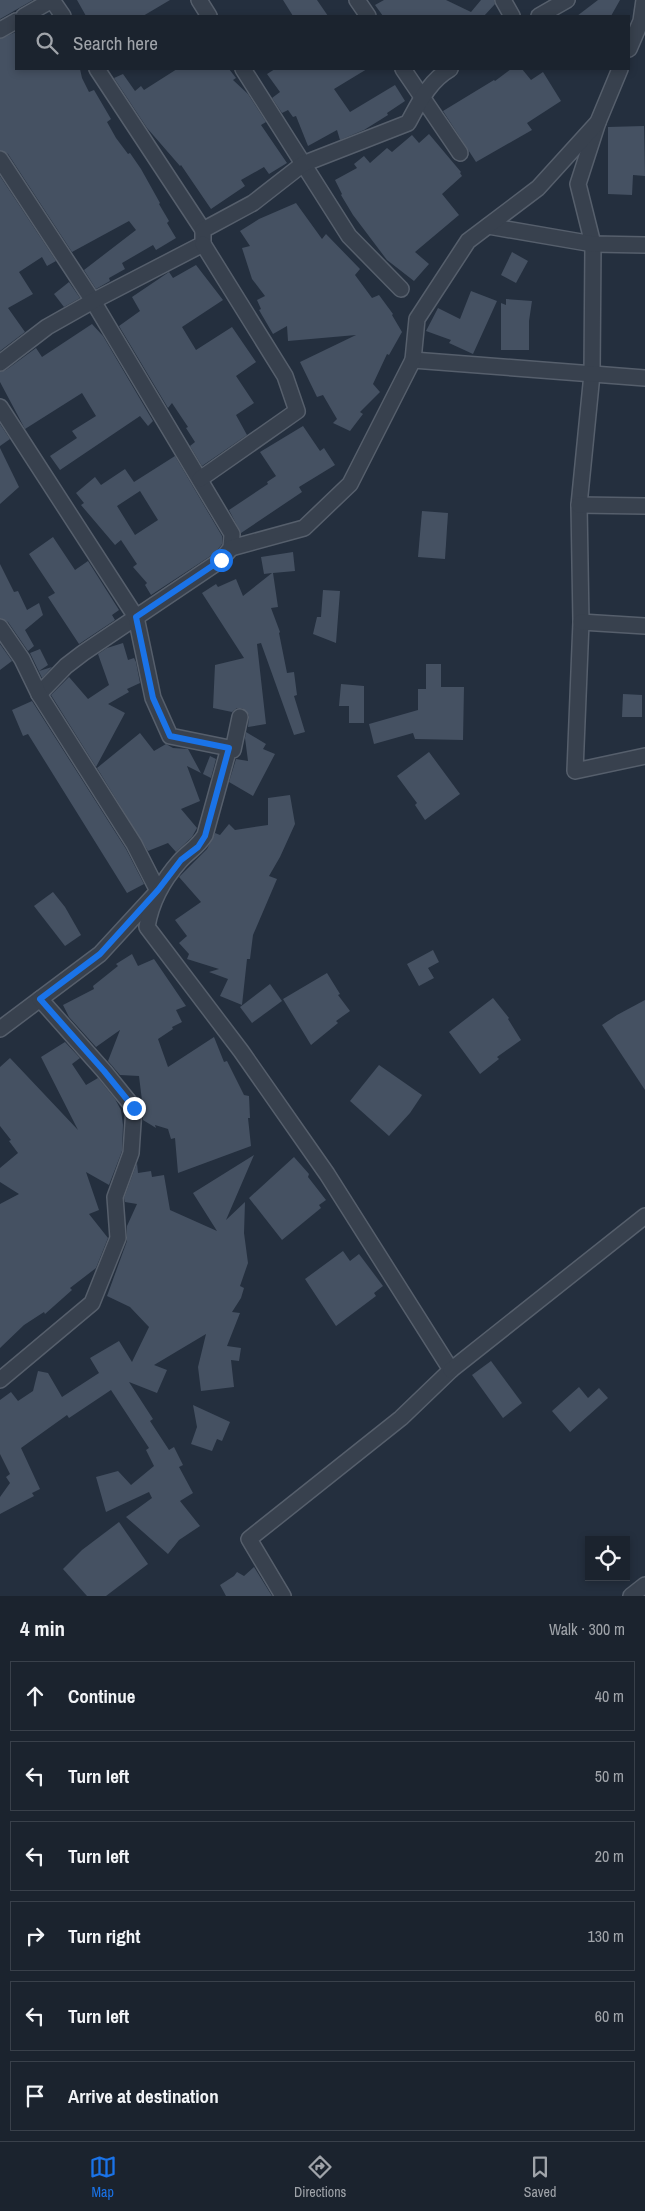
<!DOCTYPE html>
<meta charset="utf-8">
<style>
body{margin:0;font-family:"Archivo Narrow",sans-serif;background:#282f3a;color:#f1f3f6}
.controls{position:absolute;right:15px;bottom:15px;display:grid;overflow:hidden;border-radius:0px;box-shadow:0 2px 8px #0003}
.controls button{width:45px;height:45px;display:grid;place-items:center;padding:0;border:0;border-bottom:1px solid #39404a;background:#1b232e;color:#f1f3f6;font:25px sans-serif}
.stop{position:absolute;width:15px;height:15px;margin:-11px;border:4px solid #1a73e8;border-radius:50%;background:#fff}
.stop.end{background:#1a73e8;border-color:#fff;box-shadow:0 1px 5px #0008}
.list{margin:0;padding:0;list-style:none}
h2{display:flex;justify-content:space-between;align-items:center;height:65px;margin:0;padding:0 20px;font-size:21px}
h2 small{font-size:16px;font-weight:400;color:#a0a4aa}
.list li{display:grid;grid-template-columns:32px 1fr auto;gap:15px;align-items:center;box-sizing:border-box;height:70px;margin:0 10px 10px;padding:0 10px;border:1px solid #39404a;border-radius:0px}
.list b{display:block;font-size:19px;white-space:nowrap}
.list em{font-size:16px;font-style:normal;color:#a0a4aa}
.icon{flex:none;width:28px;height:28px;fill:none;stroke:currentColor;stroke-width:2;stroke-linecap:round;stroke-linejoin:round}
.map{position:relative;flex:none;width:645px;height:1596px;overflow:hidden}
.search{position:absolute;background:#1b232e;box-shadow:0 2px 8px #0003;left:15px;right:15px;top:15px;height:55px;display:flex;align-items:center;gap:12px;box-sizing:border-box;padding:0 18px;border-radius:0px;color:#a0a4aa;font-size:19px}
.sheet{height:545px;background:#1b232e}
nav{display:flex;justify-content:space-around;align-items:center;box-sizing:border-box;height:70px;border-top:1px solid #39404a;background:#1b232e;font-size:14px;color:#a0a4aa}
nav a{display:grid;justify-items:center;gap:2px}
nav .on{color:#1a73e8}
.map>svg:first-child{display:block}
</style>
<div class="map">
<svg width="645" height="1596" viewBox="0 0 645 1596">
<rect width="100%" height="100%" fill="#242f3e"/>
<g fill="#455162" fill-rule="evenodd">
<polygon points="0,0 33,0 0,19"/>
<polygon points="77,0 170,0 143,16 86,16"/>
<polygon points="283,0 317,0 328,16 293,16"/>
<polygon points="384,0 446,0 471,12 481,0 494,0 495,4 484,16 383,16 375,5"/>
<polygon points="598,0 620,0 611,16 577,16"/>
<polygon points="16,32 16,69 80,69 82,78 89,92 94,90 111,119 107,122 116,138 128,154 130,153 141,169 160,203 159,204 169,221 167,223 176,238 156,250 153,245 122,263 125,269 109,278 110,281 96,289 84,270 136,230 129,221 72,252 8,154 0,150 0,39"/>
<polygon points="177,69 229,69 236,78 233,80 248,94 266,122 261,125 287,163 269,174 264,167 241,180 245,186 211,209 181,165 180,166 147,128 114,78 123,74 135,91 141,86 144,90"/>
<polygon points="275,69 367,69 334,89 350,112 395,85 405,101 387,113 388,115 364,130 340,140 337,130 308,146 296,116 293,117 288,110 282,113 272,98 280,92 267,74"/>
<polygon points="511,69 522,69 531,80 543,72 561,101 527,123 532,130 476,162 443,111 494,80 495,81"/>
<polygon points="644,126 645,176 633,175 632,195 608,194 608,127"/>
<polygon points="429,134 461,172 460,173 462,176 442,194 459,215 415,252 429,264 414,281 387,260 353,215 341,195 342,194 335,180 357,168 354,164 364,156 370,163 387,148 392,152 412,135 419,143"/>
<polygon points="0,176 56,261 47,266 42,257 19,272 33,294 8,308 25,332 0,351"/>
<polygon points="296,203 322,239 326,234 360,269 355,275 372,298 379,295 393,314 392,315 402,332 389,355 387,354 373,384 380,392 360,412 363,414 350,431 333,423 337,419 323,395 317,397 300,362 356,335 288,341 287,326 273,334 259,310 261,309 257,300 265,296 252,279 242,248 250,246 240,231 259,219"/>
<polygon points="512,252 528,261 516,283 501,275"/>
<polygon points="196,265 223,300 182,327 196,350 232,327 256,362 236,376 254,403 236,415 247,435 202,466 190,446 195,442 186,428 188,427 172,403 168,408 119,326 140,311 132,297 169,272 173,278"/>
<polygon points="69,282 80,298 64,307 54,294"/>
<polygon points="471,291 497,301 473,354 449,343 451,340 426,331 438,308 460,319"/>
<polygon points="506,299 532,301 529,321 529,350 501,350 501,303 506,305"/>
<polygon points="92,324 103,336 153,421 148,426 140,416 60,470 50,456 77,438 72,431 96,416 82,393 25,429 0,382 0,372 6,370 36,348 42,357"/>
<polygon points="0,424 10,439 0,446"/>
<polygon points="303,426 320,451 324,448 335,465 299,487 302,492 241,533 229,510 268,484 267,482 276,476 260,452"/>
<polygon points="0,448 19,487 0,504"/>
<path d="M175,456L222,536V544L215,553L151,595L145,585L147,583L133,567L137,564L121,540L115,545L81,505L84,503L76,493L95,477L101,485L125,469L134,482ZM140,491L158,520L135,535L117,506Z"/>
<polygon points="422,511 448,513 445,559 418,557"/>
<polygon points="53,537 75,570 88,561 119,610 112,615 115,620 79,644 48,597 55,593 29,554"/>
<polygon points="293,552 295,571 273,573 278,607 271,608 280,632 279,633 287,673 294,672 297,695 294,696 305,732 294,735 261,643 257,644 266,724 248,727 249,715 242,708 237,708 232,712 213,708 215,665 244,658 202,593 216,584 218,587 236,579 243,596 272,573 264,574 261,557"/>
<polygon points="0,564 14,592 18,591 27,610 39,603 43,615 25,630 34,646 28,651 8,622 0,618"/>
<polygon points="323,590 340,591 336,643 313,634 317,617 321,617"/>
<polygon points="123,643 128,660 134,658 136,662 140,683 127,689 129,692 108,704 125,713 96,767 51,695 69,677 88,699 109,685 98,654 107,648"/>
<polygon points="0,644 12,661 0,670"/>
<polygon points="40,649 48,665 39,671 52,667 42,678 30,653"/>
<polygon points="426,664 441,664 441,687 464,687 463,740 415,739 413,733 374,744 369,724 418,710 418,689 426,689"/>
<polygon points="341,684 364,686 364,723 349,723 349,706 339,706"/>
<polygon points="623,694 642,695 642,717 622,717"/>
<polygon points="32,701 126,849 144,884 127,893 28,734 23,736 12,710"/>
<polygon points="246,732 266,744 263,749 275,754 253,796 229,782 236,759 248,761 245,738"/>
<polygon points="140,733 154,751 166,744 173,748 188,749 201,773 187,766 200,801 181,809 197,828 192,837 176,852 168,843 148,851 97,768"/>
<polygon points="429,752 460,794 425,820 415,805 417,803 397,776"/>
<polygon points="210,756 216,759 211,778 203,774"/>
<polygon points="290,795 295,824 280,857 269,876 277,879 253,935 250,959 247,959 242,1005 220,996 228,979 209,972 219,969 187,959 189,954 179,943 187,936 175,920 201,902 179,877 207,849 215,833 220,835 229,824 235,830 268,825 268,798"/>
<polygon points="53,892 65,907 81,935 65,946 34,906"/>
<polygon points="433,950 439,962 428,968 434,978 419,986 407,964"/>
<polygon points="132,954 138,966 154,959 186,1006 176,1010 182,1022 172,1027 173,1029 158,1039 168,1067 214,1037 224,1062 227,1061 244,1095 249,1096 250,1118 248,1118 251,1146 178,1173 175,1138 171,1139 168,1129 155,1125 156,1128 143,1120 143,1109 139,1076 120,1075 108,1061 120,1030 96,1047 69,1017 63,1005 94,989 93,986 118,966 116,964"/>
<polygon points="327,973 340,994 338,995 350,1011 336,1021 338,1023 311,1045 283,999"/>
<polygon points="270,984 282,1001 252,1023 240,1007"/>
<polygon points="493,998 509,1018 508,1019 521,1040 497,1057 499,1059 480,1074 449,1032"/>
<polygon points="645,1000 645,1090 602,1025 617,1015"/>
<polygon points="65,1042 80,1058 72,1064 86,1085 98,1078 115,1099 121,1110 123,1125 122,1151 109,1185 86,1172 99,1210 89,1214 108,1238 96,1268 70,1288 72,1290 45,1314 44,1312 24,1325 0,1348 0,1204 19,1194 0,1182 0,1168 18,1153 9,1141 11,1140 0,1126 0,1067 10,1058 78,1130 41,1057"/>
<polygon points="379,1065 422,1095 410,1113 389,1136 350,1101"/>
<polygon points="254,1155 226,1220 245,1202 244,1233 248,1263 240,1286 244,1288 241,1298 232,1312 240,1313 227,1346 241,1348 239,1361 231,1360 234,1387 201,1391 198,1367 206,1334 154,1365 167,1370 157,1393 129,1382 153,1419 150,1421 169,1450 174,1447 183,1465 179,1467 193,1493 180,1501 200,1526 179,1540 168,1554 126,1517 152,1498 149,1492 106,1512 96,1477 118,1471 131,1485 154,1466 146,1450 149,1448 111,1390 69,1418 67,1415 21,1448 40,1489 32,1493 34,1496 0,1514 0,1497 10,1483 6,1477 10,1474 0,1454 0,1400 11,1392 18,1401 33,1391 38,1371 48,1373 62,1397 99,1373 90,1358 119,1341 132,1362 149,1327 130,1307 107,1296 127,1241 127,1226 137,1204 125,1202 124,1198 137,1163 138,1173 151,1171 152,1177 164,1175 170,1210 217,1231 193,1193"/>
<polygon points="294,1157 309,1174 308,1177 326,1200 319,1205 321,1208 282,1240 249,1198"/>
<polygon points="343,1251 350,1261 359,1254 383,1286 374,1293 376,1296 336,1326 305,1279"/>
<polygon points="491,1361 522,1403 503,1418 472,1375"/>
<polygon points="579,1387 588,1398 599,1388 608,1398 570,1432 552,1411"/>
<polygon points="193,1405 230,1422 222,1441 217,1439 212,1451 191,1444 197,1427"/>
<polygon points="119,1522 148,1564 106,1596 87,1596 63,1569 82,1550"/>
<polygon points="254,1567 272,1596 226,1596 220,1585 234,1576 237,1572 244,1576"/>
</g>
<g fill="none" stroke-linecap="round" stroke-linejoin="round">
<defs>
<g id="street">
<polyline points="199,0 209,16"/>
<polyline points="357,0 368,16"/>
<polyline points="503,0 512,16"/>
<polyline points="24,16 52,0 63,16"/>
<polyline points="539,16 567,0"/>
<polyline points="0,30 16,21"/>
<polyline points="629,49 641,21 644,0"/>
<polyline points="97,69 203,230"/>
<polyline points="243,69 349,236 401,289"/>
<polyline points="403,69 460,153"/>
<polyline points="598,122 578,184 593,244 592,374 579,505 581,622 575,771 645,756"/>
<polyline points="0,159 93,301 232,534 231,548 221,560 83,653 66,666 39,694"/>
<polyline points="488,226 593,244 645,245"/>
<polyline points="413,360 645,378"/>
<path d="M0,363L47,327L93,301L203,244V230L253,203L303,164L408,123C419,103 429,81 450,69"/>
<polyline points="0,407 136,617 153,698 170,736 229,748"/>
<polyline points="200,479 297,411 285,376 203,244"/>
<polyline points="579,505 645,506"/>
<polyline points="231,548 304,528 350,484 413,360 417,319 468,241 538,188 598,122 620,69"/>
<polyline points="581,622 645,626"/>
<polyline points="0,627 22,659 39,694 134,844 158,891 100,954 0,1029"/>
<path d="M240,717L233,750L229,748L205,835C198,847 189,851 180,861C163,880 151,902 147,927L241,1051L327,1174L451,1370L401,1418L249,1539L283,1596"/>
<polyline points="451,1370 645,1216"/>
<polyline points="0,1380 92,1303 118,1238 115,1197 131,1153 134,1108 104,1071 40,999"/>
<polyline points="631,1596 645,1585"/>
</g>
</defs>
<use href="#street" stroke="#565f6c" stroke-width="18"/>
<use href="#street" stroke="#38414e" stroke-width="15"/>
</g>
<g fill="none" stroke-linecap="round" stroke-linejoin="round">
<polyline stroke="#1a73e8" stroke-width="6" points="134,1108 104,1071 40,999 100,954 158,890 181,860 198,847 205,836 229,748 170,736 153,698 136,617 221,560"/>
</g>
</svg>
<div class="controls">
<button><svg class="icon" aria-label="locate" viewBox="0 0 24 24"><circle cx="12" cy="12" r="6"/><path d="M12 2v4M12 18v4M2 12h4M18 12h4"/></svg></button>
</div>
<div class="stop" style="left:221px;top:560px"></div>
<div class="stop end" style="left:134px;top:1108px"></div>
<div class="search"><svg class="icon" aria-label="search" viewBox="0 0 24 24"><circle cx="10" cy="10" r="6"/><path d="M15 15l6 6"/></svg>Search here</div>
</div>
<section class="sheet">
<h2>4 min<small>Walk · 300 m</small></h2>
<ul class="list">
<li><svg class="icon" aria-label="ahead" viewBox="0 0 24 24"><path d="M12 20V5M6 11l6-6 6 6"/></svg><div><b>Continue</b></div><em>40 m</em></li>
<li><svg class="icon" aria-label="left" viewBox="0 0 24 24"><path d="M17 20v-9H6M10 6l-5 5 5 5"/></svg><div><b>Turn left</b></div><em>50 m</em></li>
<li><svg class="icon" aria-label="left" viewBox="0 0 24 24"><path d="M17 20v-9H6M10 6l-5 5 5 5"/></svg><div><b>Turn left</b></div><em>20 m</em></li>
<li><svg class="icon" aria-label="right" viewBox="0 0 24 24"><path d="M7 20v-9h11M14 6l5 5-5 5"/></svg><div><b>Turn right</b></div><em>130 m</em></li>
<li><svg class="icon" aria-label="left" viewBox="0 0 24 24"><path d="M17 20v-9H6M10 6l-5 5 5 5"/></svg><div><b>Turn left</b></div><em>60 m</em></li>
<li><svg class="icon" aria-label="arrive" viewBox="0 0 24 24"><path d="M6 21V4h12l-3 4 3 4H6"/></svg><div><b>Arrive at destination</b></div></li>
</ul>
</section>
<nav>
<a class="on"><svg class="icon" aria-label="map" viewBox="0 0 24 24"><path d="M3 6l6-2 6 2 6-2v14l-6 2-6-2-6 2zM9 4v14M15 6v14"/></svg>Map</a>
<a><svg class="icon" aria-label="directions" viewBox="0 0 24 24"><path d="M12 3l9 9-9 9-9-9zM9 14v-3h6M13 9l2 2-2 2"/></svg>Directions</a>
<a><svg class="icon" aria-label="saved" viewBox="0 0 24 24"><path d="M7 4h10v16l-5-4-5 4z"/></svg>Saved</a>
</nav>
